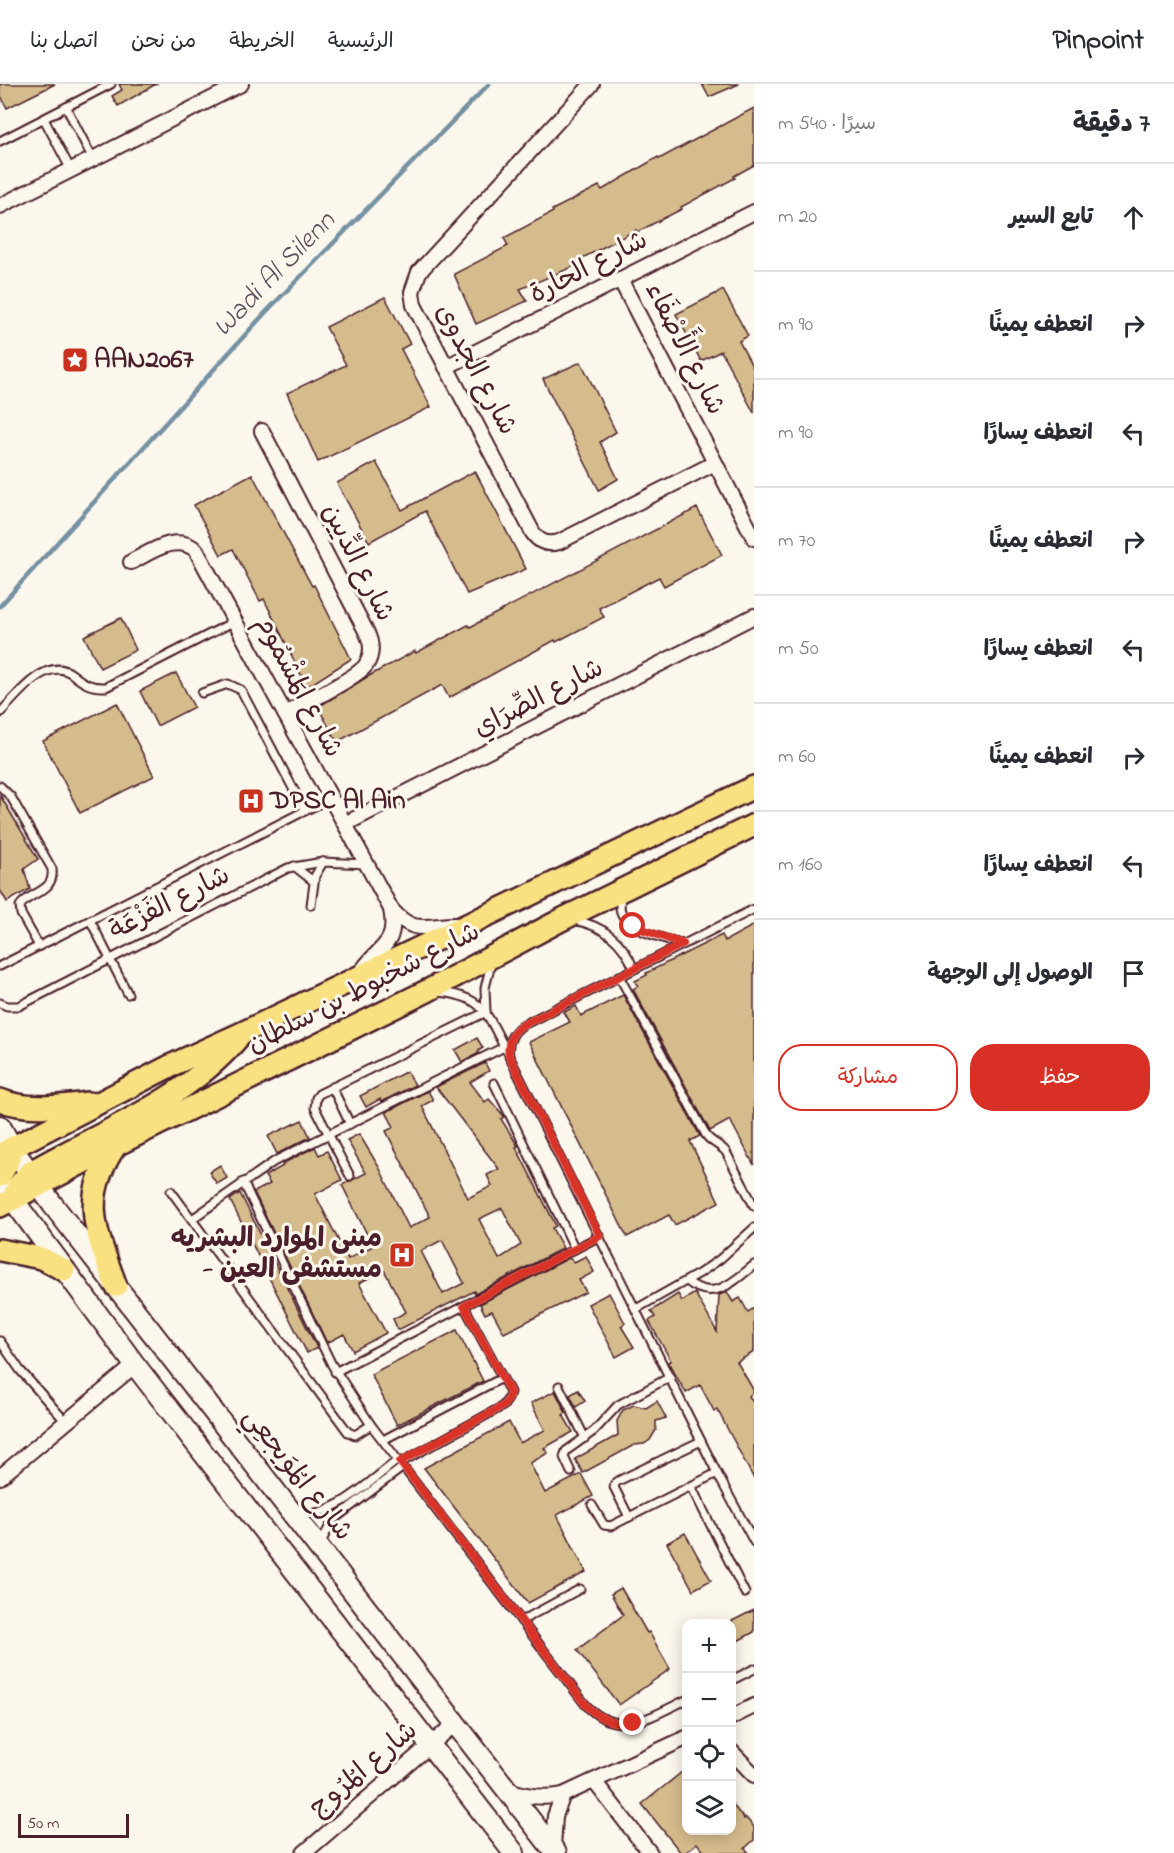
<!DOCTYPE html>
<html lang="ar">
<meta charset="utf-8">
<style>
body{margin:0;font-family:"Indie Flower","Playpen Sans Arabic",sans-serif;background:#f7f7f7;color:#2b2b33;direction:rtl}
.controls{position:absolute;right:18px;bottom:18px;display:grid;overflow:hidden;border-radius:12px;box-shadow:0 3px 15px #0003}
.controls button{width:54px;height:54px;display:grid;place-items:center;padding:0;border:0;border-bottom:2px solid #e1e1e2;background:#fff;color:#2b2b33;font:30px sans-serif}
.scale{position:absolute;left:18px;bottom:15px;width:111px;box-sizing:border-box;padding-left:6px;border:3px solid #4a1f2b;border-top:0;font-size:16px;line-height:21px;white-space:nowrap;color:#4a1f2b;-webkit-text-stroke:4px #fbf7ec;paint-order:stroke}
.stop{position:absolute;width:18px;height:18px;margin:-14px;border:4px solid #d93025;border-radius:50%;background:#fff}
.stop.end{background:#d93025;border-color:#fff;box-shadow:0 2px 6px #0008}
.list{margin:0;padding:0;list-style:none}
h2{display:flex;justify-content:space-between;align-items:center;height:78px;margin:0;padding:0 24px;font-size:26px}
h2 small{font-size:20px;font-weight:400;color:#7c7c81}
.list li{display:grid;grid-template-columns:39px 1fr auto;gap:18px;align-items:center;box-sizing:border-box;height:108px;padding:0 24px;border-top:2px solid #e1e1e2}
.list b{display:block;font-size:22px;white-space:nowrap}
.list em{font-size:20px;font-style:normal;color:#7c7c81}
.actions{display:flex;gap:12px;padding:18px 24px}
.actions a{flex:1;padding:14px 0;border:2px solid #d93025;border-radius:24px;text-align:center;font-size:21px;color:#d93025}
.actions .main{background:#d93025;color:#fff}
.icon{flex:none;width:33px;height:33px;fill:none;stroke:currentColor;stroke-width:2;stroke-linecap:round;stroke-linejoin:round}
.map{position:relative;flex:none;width:754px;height:1769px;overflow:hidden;direction:ltr}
header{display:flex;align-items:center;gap:36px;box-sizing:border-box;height:84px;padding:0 30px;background:#fff;border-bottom:2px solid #e1e1e2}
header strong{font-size:28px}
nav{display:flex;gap:33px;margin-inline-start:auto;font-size:21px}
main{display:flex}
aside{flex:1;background:#fff}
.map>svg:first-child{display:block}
</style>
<header>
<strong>Pinpoint</strong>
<nav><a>الرئيسية</a><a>الخريطة</a><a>من نحن</a><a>اتصل بنا</a></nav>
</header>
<main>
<aside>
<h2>7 دقيقة<small>سيرًا · 540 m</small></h2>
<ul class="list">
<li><svg class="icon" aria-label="ahead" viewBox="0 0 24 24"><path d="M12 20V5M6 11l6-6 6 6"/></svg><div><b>تابع السير</b></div><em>20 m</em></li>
<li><svg class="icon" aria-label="right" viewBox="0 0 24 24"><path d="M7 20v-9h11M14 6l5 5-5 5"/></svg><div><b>انعطف يمينًا</b></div><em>90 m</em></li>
<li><svg class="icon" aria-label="left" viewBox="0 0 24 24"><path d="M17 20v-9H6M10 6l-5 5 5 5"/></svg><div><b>انعطف يسارًا</b></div><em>90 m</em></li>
<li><svg class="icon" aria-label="right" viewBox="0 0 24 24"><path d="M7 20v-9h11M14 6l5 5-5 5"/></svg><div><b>انعطف يمينًا</b></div><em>70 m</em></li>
<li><svg class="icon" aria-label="left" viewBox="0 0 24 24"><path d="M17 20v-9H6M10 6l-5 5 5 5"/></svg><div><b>انعطف يسارًا</b></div><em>50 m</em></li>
<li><svg class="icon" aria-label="right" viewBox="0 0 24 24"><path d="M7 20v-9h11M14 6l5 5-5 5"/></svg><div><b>انعطف يمينًا</b></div><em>60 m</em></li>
<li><svg class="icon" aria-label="left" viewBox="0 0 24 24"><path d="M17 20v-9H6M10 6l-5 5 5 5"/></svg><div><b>انعطف يسارًا</b></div><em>160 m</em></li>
<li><svg class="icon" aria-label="arrive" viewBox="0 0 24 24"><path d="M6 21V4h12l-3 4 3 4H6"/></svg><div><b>الوصول إلى الوجهة</b></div></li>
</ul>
<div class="actions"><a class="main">حفظ</a><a>مشاركة</a></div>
</aside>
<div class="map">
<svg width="754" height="1769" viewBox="0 0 754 1769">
<rect width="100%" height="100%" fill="#fbf7ec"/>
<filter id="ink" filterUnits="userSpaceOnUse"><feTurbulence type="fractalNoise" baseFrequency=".0167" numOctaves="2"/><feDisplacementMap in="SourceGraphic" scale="12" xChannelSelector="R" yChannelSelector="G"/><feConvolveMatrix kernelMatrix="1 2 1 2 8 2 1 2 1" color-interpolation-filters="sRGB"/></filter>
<g filter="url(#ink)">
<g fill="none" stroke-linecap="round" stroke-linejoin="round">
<polyline stroke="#7591a2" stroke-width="4.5" points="0,522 265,229 489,0"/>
</g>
<g fill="#d5bc8c" stroke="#4a1f2b" stroke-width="1.5" fill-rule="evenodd">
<polygon points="0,0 55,0 7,24 0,10"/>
<polygon points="119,0 156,0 118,22 112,12 122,6"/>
<polygon points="702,0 739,0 709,13"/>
<polygon points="754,24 754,81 734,92 735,94 681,123 682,125 637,148 636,146 573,179 575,182 520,205 527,217 476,240 454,190 508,162 504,154 553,128 552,126 599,102 602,106 658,73 659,75"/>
<polygon points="723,206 748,252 739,257 754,286 754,329 721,267 701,277 676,230"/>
<polygon points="385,213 410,260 401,265 431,323 318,378 287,309 346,281 326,243"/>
<polygon points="581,278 616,348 600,358 618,395 599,406 543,295"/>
<polygon points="376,378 402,426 475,387 526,485 467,510 425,427 369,458 337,399"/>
<polygon points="252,390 312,502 314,501 351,575 307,603 264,515 260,517 233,465 221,471 194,421"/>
<polygon points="697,424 722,471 664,502 659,493 599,524 604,533 556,558 555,556 449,614 442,601 337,658 318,623 367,593 415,567 416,569 468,541 470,543"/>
<polygon points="121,534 136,566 100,584 84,552"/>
<polygon points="176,589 194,623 157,642 140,607"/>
<polygon points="117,619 154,692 80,729 43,657"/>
<polygon points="0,711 38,775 24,785 30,805 7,818 0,806"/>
<polygon points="754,841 754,1081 730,1036 710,1047 633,905 638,902 635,897 647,891 646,889 722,851 725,857"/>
<polygon points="623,911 700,1052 690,1057 719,1118 675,1141 669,1131 627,1153 529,958 570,938 564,928 576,922 581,932"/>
<polygon points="477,954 483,964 478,967 479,969 462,978 455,966"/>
<path d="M485,979L489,987L470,998L485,1018L489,1015L503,1031L504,1033L501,1035L518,1062L516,1063L556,1142L552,1144L563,1164L475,1210L474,1207L398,1246L393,1235L406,1228L384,1186L359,1199L386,1249L353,1267L344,1250L327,1259L254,1108L270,1100L265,1092L283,1082L282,1080L315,1063L319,1071L327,1067L342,1096L315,1110L348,1175L373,1162L342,1101L366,1089L347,1056L359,1050L379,1083L409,1144L430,1133L386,1047L394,1043L386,1028L428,1007L433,1016L422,1022L468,1114L492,1102L487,1091L499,1085L436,1003ZM502,1124L521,1161L499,1175L479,1135ZM442,1156L464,1199L443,1210L421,1167Z"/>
<polygon points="407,987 415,1001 381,1018 380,1015 366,1023 360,1012"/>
<polygon points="302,1036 310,1053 277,1070 268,1052"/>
<polygon points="220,1081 227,1094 217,1100 209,1088"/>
<polygon points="240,1109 317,1264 307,1269 230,1116"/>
<polygon points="586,1172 594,1188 579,1196 586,1208 504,1249 492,1227 485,1230 480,1220 569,1174 574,1178"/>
<polygon points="727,1208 733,1218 740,1214 748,1228 754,1224 754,1268 737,1278 754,1307 749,1312 754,1320 754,1395 717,1325 714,1327 700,1301 686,1309 668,1278 671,1277 649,1237 655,1233 651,1227 678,1210 682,1217 695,1209 717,1248 719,1211"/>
<polygon points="609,1209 625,1239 621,1242 634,1263 616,1273 588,1220"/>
<polygon points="457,1246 483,1297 397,1341 371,1290"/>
<polygon points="578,1306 585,1317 576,1323 570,1311"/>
<polygon points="555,1307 566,1329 563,1331 573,1348 544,1364 548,1369 530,1379 545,1409 581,1390 593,1412 557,1431 586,1488 528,1519 424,1384 509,1338 520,1359 545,1346 531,1319"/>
<polygon points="657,1317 666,1334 656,1337 656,1346 650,1356 644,1360 634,1361 583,1389 575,1375 618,1351 617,1337 623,1326 634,1321 646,1324"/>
<polygon points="685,1449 711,1496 693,1506 667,1459"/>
<polygon points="621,1504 647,1549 649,1548 670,1585 619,1621 577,1566 623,1531 611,1510"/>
<polygon points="754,1526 754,1548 732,1560 732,1537"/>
<polygon points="687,1684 687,1746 732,1746 732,1720 744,1735 746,1734 754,1743 754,1756 745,1764 749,1769 705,1769 697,1759 685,1769 681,1769 642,1720"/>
</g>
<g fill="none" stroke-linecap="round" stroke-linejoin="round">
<defs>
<g id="lane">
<polyline points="66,23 93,75"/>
<polyline points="44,35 71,86"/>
<polyline points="0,57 111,0"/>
<polyline points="202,609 228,600 241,606 305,727"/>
<path d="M0,629C16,613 46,571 72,590C83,599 91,604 106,603L235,537"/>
<path d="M0,702L11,713L52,785C55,809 30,807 20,822L21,830L39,862"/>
<polyline points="294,782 313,797"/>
<path d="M622,811C609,845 661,853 683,860"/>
<polyline points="311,821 315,792 323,778"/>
<path d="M754,825L521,942C511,950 507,960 509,972L717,1389L754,1458"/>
<polyline points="90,836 128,910"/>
<path d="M574,836C604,842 623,857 634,885"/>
<polyline points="0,882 330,714"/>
<path d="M619,892L706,1051C711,1059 720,1060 726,1068L754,1122"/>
<path d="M438,908C485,912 486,930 506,966"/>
<polyline points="0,919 7,922 19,922 288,784 323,778 366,780"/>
<polyline points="486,928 485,904 491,880"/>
<polyline points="494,999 575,1165"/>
<polyline points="332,1003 350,1040"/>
<polyline points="350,1092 315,1024 316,1014 319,1010 486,928"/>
<path d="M243,1098L332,1281L371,1341L585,1620C618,1656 650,1633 686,1616"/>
<polyline points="171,1107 348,1348 355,1351 371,1341"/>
<polyline points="192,1135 275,1077 504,963"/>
<path d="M687,1197C713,1219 733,1198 754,1181"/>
<polyline points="636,1225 700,1189 720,1175 754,1144"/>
<polyline points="0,1257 20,1286 66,1338"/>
<polyline points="335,1288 600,1152"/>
<polyline points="559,1302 585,1354"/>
<polyline points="383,1356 502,1294"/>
<polyline points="400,1379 503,1322 508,1315 510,1308 464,1222"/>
<polyline points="571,1388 564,1373 566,1367 594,1347 618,1321 670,1293"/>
<polyline points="691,1402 745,1509"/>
<polyline points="592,1421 604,1441 611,1442 717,1389"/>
<path d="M298,1431C337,1432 368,1398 398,1376"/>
<polyline points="629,1433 614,1403 616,1398 701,1357"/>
<polyline points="319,1462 333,1436 403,1383"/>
<polyline points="521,1537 580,1505"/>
<polyline points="732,1596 754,1585"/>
</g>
<g id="street">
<path d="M592,0L419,188L412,208L414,221L533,449C540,459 548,461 559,458L715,379"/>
<polyline points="0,122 241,0"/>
<polyline points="620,195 754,454"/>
<polyline points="446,283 754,128"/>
<path d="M262,347L367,549C372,560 373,570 366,581C358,593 302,621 285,630"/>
<path d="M131,478C151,468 176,449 196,466L391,825C415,853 428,840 458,841"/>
<polyline points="345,740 754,532"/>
<path d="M362,887C379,861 398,863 391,825"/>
<polyline points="0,1393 135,1281"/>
<polyline points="732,1633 754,1622"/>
<polyline points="732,1668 754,1691"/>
<polyline points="594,1697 650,1769"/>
<path d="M507,1705C526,1713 543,1715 563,1711L686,1654"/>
<polyline points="553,1764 555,1732 563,1711"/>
<polyline points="304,1769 456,1639"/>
</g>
<g id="secondary">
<polyline points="0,1042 12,1064 53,1121 556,1769"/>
<polyline points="0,1098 135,1281 514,1769"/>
</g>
<g id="primary">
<path d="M0,1016C27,1027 60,1022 89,1019"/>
<path d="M116,1061C79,1115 96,1147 116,1202"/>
<polyline points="0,1070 172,981 242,949 754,703"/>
<polyline points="0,1092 7,1080 12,1064"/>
<path d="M13,1115L19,1101L29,1089C101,1047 182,1019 237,955"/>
<polyline points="0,1122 116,1061 427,907 563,835 754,741"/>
<polyline points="0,1166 41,1174 64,1186"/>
</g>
</defs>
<use href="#lane" stroke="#4a1f2b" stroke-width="11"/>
<use href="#street" stroke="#4a1f2b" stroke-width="18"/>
<use href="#secondary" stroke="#4a1f2b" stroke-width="24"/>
<use href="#primary" stroke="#4a1f2b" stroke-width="26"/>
<use href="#lane" stroke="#fbf7ec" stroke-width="7"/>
<use href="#street" stroke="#fbf7ec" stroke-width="14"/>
<use href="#secondary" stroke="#fbf7ec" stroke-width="20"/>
<use href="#primary" stroke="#f9e181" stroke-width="21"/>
</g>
</g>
<g fill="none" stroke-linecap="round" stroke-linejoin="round" filter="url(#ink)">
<path stroke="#d93025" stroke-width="8" d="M633,842L683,860L521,942C511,950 507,960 509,972L600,1152L464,1222L510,1308L508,1316L503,1322L400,1378L585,1620C599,1635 613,1641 633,1639"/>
</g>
<defs>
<symbol id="sight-square" viewBox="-11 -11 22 22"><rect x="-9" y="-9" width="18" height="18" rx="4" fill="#c8321e" stroke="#fbf7ec"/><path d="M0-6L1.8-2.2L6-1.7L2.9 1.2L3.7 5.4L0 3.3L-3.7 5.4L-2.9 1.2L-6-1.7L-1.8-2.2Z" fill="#fff"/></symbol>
<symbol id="hospital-square" viewBox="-11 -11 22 22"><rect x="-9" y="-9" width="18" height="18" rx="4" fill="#c8321e" stroke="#fbf7ec"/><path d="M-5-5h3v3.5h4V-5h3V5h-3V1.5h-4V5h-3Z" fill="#fff"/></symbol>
</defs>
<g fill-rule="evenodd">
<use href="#sight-square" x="60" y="261" width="30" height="30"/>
<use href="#hospital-square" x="236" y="702" width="30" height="30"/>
<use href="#hospital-square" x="387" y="1156" width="30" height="30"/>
</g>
<g text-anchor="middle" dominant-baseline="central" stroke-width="6" stroke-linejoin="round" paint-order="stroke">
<g font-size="27" fill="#4a1f2b" stroke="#fbf7ec">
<text transform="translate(589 184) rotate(-27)">شارع الحارة</text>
<text transform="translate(684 265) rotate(63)">شارع الأَصْفَاء</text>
<text transform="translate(475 286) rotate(62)">شارع الجدوى</text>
<text transform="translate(357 479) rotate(63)">شارع الدِّيين</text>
<text transform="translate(298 603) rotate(62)">شارع المَشْمُوم</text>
<text transform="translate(539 615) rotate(-27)">شارع الصِّرَاي</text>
<text transform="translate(170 820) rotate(-27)">شارع الفَزْعَة</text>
<text transform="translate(364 905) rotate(-27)">شارع شخبوط بن سلطان</text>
<text transform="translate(297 1391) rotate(52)">شارع المُوَيجعِي</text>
<text transform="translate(364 1686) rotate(-40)">شارع المُرُوج</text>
</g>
<g font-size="27" font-weight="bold" fill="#4a1f2b" stroke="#fbf7ec" text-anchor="start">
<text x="94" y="276">AAN2067</text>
<text x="270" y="717">DPSC Al Ain</text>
<text x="382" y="1155" text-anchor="end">مبنى الموارد البشريه<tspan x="382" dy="31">- مستشفى العين</tspan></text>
</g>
<g font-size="28" font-style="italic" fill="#5c4e5c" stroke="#fbf7ec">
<text transform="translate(275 191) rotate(-46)">Wadi Al Silenn</text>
</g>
</g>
</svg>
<div class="controls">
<button>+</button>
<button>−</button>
<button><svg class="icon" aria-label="locate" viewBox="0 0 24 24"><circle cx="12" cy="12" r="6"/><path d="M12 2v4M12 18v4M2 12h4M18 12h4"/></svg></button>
<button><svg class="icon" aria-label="layers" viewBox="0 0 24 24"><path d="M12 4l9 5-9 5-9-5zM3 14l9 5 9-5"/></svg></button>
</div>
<div class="scale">50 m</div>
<div class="stop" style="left:633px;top:842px"></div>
<div class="stop end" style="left:633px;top:1639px"></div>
</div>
</main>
